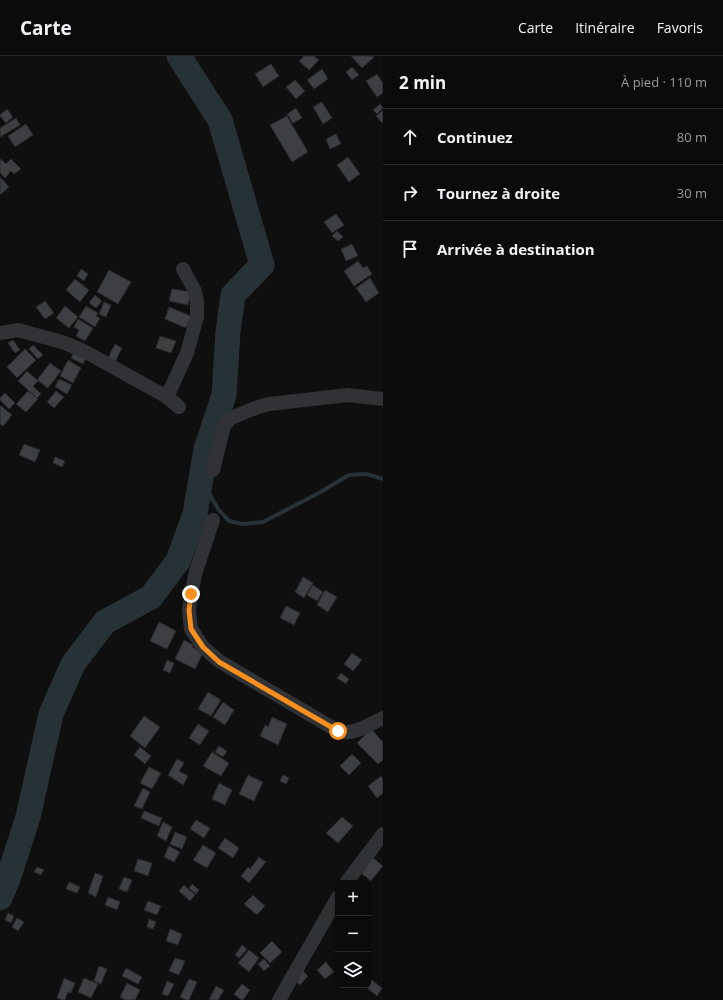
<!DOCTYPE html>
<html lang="fr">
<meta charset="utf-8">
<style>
body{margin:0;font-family:"Open Sans",sans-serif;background:#19191a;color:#f1f3f6}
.controls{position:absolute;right:12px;bottom:12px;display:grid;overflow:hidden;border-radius:6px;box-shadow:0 2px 10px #0003}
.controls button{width:36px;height:36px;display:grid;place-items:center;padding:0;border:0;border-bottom:1px solid #2b2b2d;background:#0b0b0c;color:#f1f3f6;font:20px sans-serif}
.stop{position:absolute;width:12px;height:12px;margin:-9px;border:3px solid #f98f1f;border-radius:50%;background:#fff}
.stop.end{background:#f98f1f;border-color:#fff;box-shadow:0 1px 4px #0008}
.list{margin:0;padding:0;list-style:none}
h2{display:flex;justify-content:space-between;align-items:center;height:52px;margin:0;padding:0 16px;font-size:17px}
h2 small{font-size:13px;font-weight:400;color:#9a9b9d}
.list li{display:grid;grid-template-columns:26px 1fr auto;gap:12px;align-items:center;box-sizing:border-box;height:56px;padding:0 16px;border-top:1px solid #2b2b2d}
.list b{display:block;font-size:15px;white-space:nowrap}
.list em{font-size:13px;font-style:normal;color:#9a9b9d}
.icon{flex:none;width:22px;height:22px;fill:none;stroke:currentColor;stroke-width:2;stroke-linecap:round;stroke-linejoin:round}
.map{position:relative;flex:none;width:383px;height:944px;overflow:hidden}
header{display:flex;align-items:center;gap:24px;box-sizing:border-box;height:56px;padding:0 20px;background:#0b0b0c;border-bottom:1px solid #2b2b2d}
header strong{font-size:19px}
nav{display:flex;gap:22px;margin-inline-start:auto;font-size:14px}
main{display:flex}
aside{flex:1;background:#0b0b0c}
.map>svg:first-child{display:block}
</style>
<header>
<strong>Carte</strong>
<nav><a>Carte</a><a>Itinéraire</a><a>Favoris</a></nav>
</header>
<main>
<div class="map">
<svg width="383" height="944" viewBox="0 0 383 944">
<rect width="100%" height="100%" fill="#0f0f10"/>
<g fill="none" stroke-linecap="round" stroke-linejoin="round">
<polyline stroke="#273236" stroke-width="4" points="201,423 218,453 229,465 242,468 263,466 317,438 349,419 367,418 383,423"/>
<polyline stroke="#273236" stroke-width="25" points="0,842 8,823 28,761 51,658 73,608 105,566 151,541 178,505 195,458 206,393 224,339 228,276 233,239 262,209 220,64 179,0"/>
</g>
<g fill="#3e3f43" stroke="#29292c">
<polygon points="304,0 314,0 319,4 309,14 299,5"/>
<polygon points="351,0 373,0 374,1 362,12"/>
<polygon points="271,8 279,20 263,31 255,18"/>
<polygon points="352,11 359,19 352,24 346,16"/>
<polygon points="322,13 328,23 314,33 307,24"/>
<polygon points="377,18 383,27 383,37 377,41 366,25"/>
<polygon points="295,24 305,35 296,43 286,31"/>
<polygon points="322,46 332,62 323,68 313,51"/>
<polygon points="380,48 383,52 377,58 373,54"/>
<polygon points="296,52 302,62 293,67 287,58"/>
<polygon points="7,53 13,61 6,67 0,60 0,59"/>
<polygon points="383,54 383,66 382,67 376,60"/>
<polygon points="287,60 308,96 292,106 270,69"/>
<polygon points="16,62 20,69 0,81 0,72"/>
<polygon points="26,68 33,79 15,91 8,80"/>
<polygon points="336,78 341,88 330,93 326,83"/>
<polygon points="348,101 360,118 349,126 337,109"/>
<polygon points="1,103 6,108 11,103 21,113 14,118 11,115 5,122 0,117 0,105"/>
<polygon points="0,121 9,131 0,139"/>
<polygon points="336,158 344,169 332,177 324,166"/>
<polygon points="337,175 343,181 338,185 332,180"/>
<polygon points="352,188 358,200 346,205 341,193"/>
<polygon points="358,205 363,212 367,210 372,218 354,230 344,215"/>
<polygon points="81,213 88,218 84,225 77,220"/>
<polygon points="109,214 131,226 118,248 97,236"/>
<polygon points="370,222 379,237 366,246 356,232"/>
<polygon points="75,223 89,234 80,246 66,234"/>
<polygon points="172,233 191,236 188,249 169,245"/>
<polygon points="95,239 102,245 96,252 89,247"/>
<polygon points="45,245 54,257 45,263 36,251"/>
<polygon points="104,246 111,249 106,261 99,258"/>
<polygon points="65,250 78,261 69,272 56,262"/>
<polygon points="86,250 98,257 96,260 100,262 95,271 79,261"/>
<polygon points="169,251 191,260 186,272 165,263"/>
<polygon points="78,263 93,272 85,285 76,280 79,274 74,271"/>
<polygon points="160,280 176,285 171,297 156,292"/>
<polygon points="13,284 20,294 15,297 8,287"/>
<polygon points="115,288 122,292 115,306 108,302"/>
<polygon points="33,289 43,299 38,303 29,293"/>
<polygon points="25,293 36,304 17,322 7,311"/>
<polygon points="74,296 86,302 83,308 71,302"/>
<polygon points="68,304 81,312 73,327 60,320"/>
<polygon points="50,307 61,315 48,332 37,324"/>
<polygon points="27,315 38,325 33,330 41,338 37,342 18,325"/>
<polygon points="59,323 72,329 67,338 55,331"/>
<polygon points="28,335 38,343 26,356 16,348"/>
<polygon points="56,335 64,341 54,352 47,346"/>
<polygon points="5,337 15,347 9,353 0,344 0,342"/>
<polygon points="0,349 12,359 3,370 0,368"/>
<polygon points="24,388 40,394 35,406 19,399"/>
<polygon points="55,401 65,405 62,411 53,407"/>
<polygon points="303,521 313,527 304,542 295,536"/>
<polygon points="313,529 323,536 317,545 307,539"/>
<polygon points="325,534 337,541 328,556 317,549"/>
<polygon points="286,550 300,557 294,569 280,562"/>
<polygon points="159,566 176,575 167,593 150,585"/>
<polygon points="184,584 193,589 192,591 203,597 195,613 175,603"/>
<polygon points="352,597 362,604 353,615 344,608"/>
<polygon points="167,604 174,607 170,617 163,614"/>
<polygon points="341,617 349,623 346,628 337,622"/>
<polygon points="208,636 221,644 211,660 198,653"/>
<polygon points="223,646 234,654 225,669 213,661"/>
<polygon points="144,660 160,671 145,692 130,680"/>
<polygon points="272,661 287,668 278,689 260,680 265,669 268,671"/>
<polygon points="198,668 209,675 200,689 189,682"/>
<polygon points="371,673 383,686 383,704 378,708 357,687"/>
<polygon points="219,690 227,695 223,701 215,696"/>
<polygon points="140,691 151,700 145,708 134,699"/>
<polygon points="212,696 229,707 221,720 203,710"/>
<polygon points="352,698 361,707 349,719 340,710"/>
<polygon points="177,703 184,707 179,715 188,720 183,729 168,719"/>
<polygon points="149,711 161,717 152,733 140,727"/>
<polygon points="248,719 263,726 254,745 239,738"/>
<polygon points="283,719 289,722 286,728 280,725"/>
<polygon points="381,720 383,723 383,737 377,742 368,730"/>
<polygon points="219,727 232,734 225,749 212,743"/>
<polygon points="143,732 150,736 142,753 134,750"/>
<polygon points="144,755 162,762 159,770 141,762"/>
<polygon points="342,761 353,770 338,787 326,777"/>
<polygon points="196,764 210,772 204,782 190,773"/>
<polygon points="163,766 172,771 166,785 157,780"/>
<polygon points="175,776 187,781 182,793 170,788"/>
<polygon points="225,782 239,792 233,802 218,792"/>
<polygon points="203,789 216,797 207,812 193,804"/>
<polygon points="169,790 180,796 174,806 164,801"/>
<polygon points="371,800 383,810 371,825 358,815"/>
<polygon points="259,801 266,806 249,827 241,820 248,811 250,813"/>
<polygon points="138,803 152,807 148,820 134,815"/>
<polygon points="37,811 44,814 41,819 34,816"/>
<polygon points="95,817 103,820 96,841 88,837"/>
<polygon points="124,821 132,824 127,836 119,833"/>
<polygon points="69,826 80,831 77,837 66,833"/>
<polygon points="192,828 199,834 196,838 189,832"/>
<polygon points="184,829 195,839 190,845 179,835"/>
<polygon points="253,839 265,850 257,859 244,848"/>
<polygon points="108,841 120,846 117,854 105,849"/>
<polygon points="148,845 161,850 157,859 144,854"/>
<polygon points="8,857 14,860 11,867 5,864"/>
<polygon points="17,862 24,866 18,875 12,871"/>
<polygon points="149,863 156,866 153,873 147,871"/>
<polygon points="170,873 182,878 178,889 166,885"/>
<polygon points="272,885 282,896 270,907 260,897"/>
<polygon points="242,889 247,893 239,902 235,899"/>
<polygon points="249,894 259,902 249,916 238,907"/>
<polygon points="175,902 185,905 179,919 169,915"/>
<polygon points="264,903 270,910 264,915 258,908"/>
<polygon points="326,906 334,916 325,923 317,914"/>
<polygon points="99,910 107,913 101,928 94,925"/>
<polygon points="126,912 142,921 138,928 122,920"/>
<polygon points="303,915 308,920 300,929 294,924"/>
<polygon points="64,922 75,927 71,937 68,936 65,944 63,944 57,942"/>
<polygon points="84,922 98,928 91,942 78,936"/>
<polygon points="189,923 197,926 189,944 186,944 180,941"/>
<polygon points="372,924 382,932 377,940 367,932"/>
<polygon points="167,925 174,928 168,940 162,938"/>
<polygon points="127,927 140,934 135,944 125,944 120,941"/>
<polygon points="242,928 250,934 243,944 241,944 234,938"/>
<polygon points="216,930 224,934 218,944 209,944"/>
</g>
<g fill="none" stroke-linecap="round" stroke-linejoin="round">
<g stroke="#303235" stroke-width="14">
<polyline points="0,277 18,274 62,286 84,295 167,341 179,351"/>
<polyline points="167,341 187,297 197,261 197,245 194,233 183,213"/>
<polyline points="213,414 224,370 231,362 258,351 269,348 348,339 383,343"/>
<path d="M213,464L196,515L191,538L189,554L191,573L203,591L219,605L338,675C353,680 370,668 383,662"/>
<polyline points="346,827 383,778"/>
<polyline points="279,944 338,841"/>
</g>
</g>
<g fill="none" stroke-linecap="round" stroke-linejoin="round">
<polyline stroke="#f98f1f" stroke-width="5" points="191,538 189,554 191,573 203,591 219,606 338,675"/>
</g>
</svg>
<div class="controls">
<button>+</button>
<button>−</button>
<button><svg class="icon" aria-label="layers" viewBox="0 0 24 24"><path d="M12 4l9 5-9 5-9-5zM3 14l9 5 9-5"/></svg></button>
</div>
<div class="stop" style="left:338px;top:675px"></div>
<div class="stop end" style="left:191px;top:538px"></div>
</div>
<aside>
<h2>2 min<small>À pied · 110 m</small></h2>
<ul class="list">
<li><svg class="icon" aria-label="ahead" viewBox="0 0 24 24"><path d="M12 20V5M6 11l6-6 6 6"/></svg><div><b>Continuez</b></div><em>80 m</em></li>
<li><svg class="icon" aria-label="right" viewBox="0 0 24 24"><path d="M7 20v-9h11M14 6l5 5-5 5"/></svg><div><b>Tournez à droite</b></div><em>30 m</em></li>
<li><svg class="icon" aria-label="arrive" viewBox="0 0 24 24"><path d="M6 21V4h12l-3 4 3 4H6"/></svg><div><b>Arrivée à destination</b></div></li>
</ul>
</aside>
</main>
